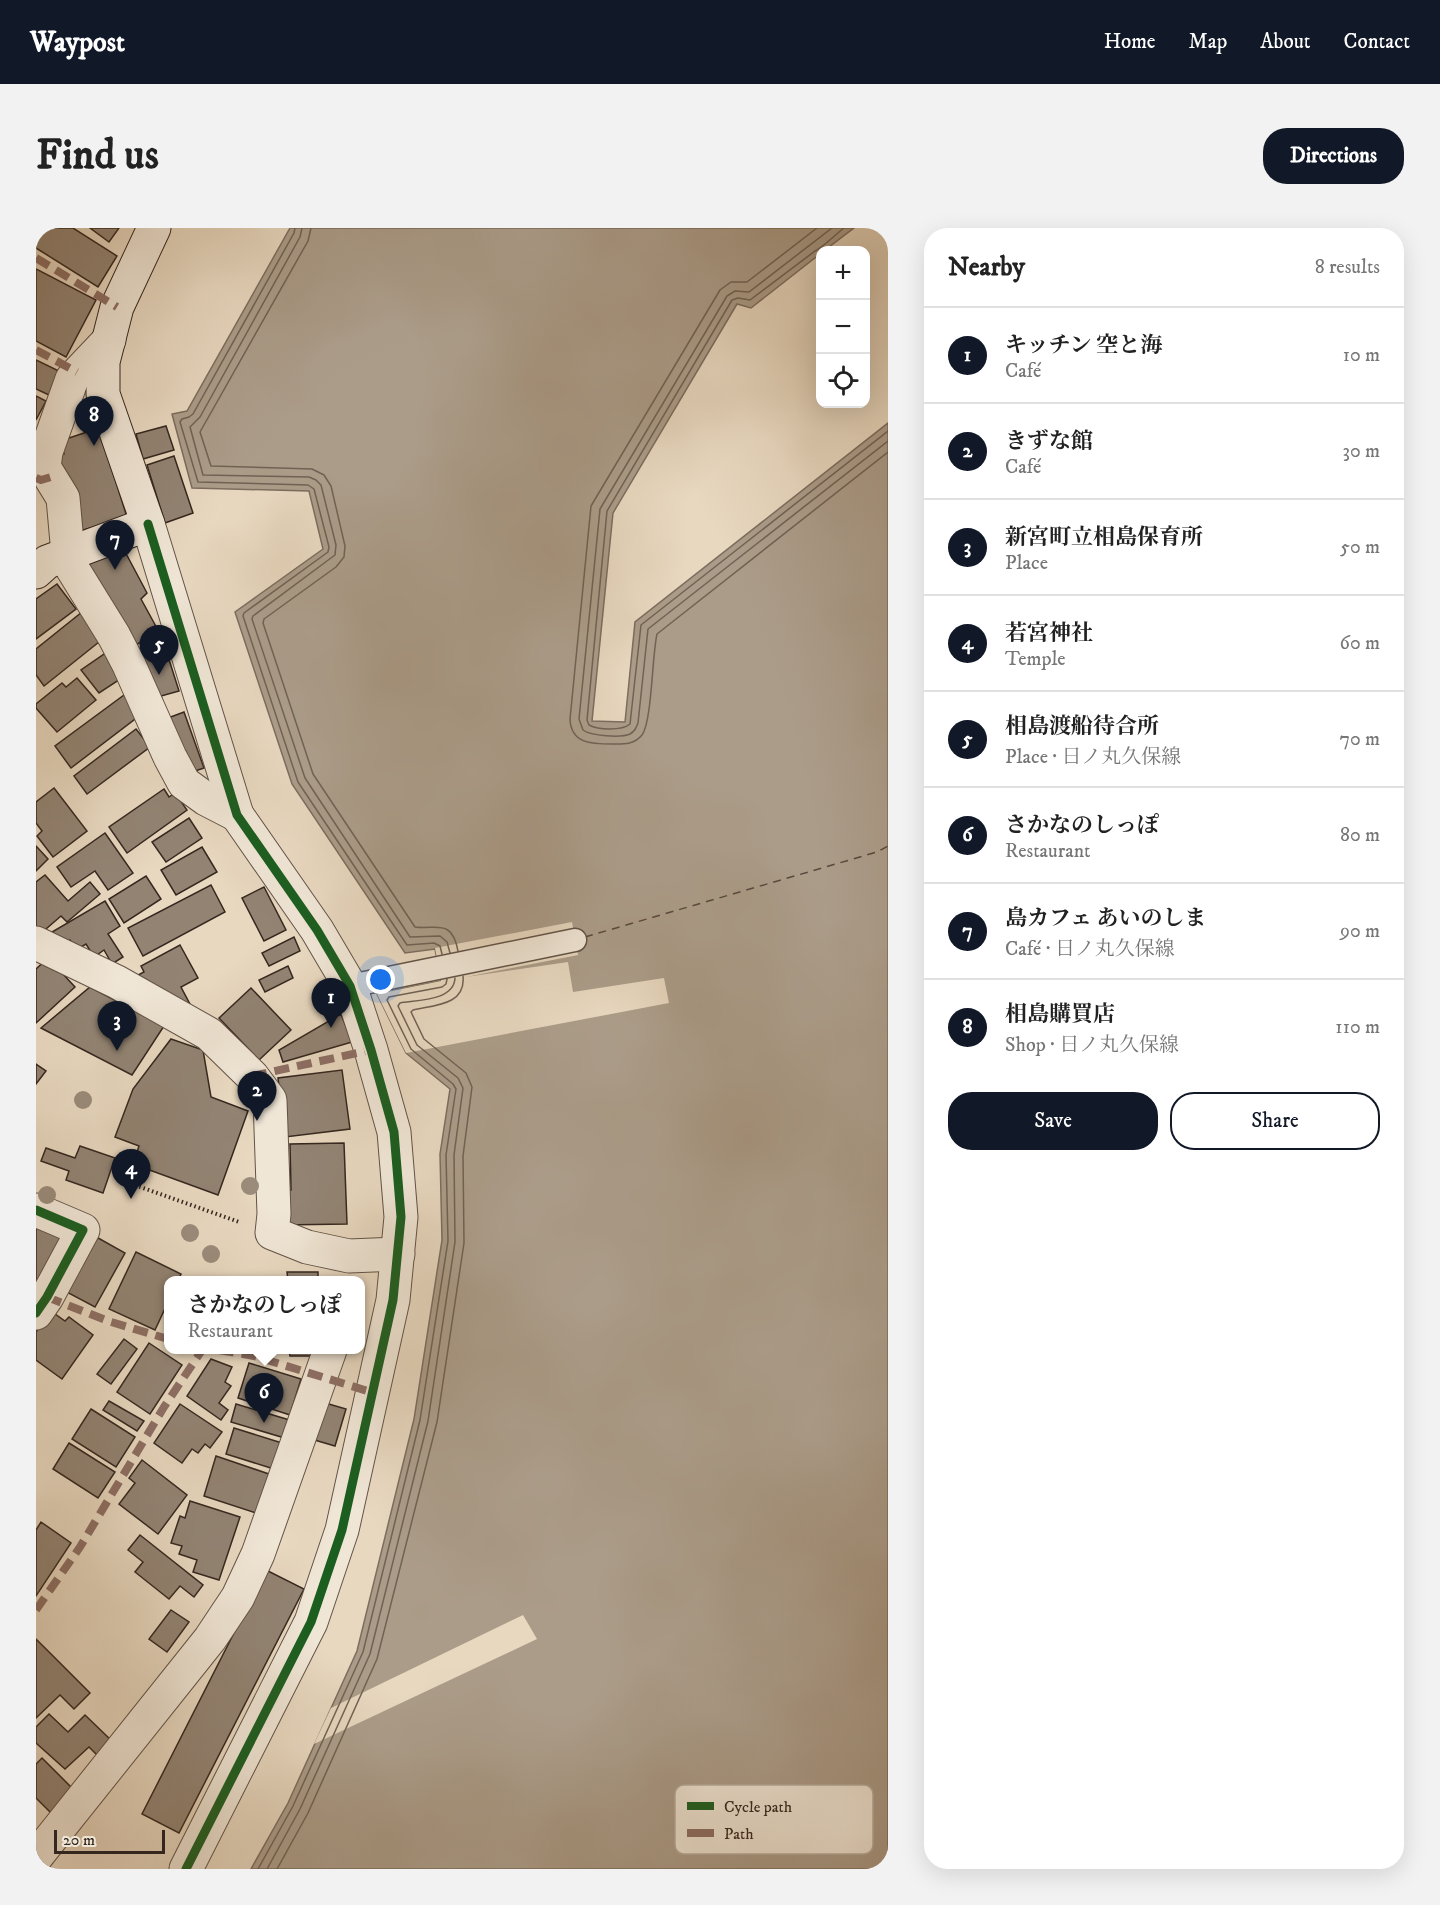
<!DOCTYPE html>
<meta charset="utf-8">
<style>
body{margin:0;font-family:"IM FELL DW Pica","Noto Serif JP",serif;background:#f2f2f2;color:#222}
.controls{position:absolute;right:18px;top:18px;display:grid;overflow:hidden;border-radius:12px;box-shadow:0 6px 24px #0002}
.controls button{width:54px;height:54px;display:grid;place-items:center;padding:0;border:0;border-bottom:2px solid #e0e0e0;background:#fff;color:#222;font:30px sans-serif}
.scale{position:absolute;left:18px;bottom:15px;width:111px;box-sizing:border-box;padding-left:6px;border:3px solid #35271f;border-top:0;font-size:16px;line-height:21px;white-space:nowrap;color:#35271f;-webkit-text-stroke:4px #f0e6d6;paint-order:stroke}
.you{position:absolute;left:345px;top:752px;width:21px;height:21px;margin:-15px;border:4px solid #fff;border-radius:50%;background:#1a73e8;box-shadow:0 0 0 9px #1a73e833}
.badge{display:grid;place-items:center;width:39px;height:39px;border-radius:50%;background:#111827;color:#fff;font-size:20px;font-weight:700}
.pin{position:absolute;translate:-50% -50px;filter:drop-shadow(0 2px 3px #0008)}
.pin::after{content:'';position:absolute;top:32px;width:21px;height:18px;background:inherit;clip-path:polygon(0 0,100% 0,50% 100%)}
.popup{position:absolute;left:128px;top:1048px;width:201px;height:78px;box-sizing:border-box;display:grid;place-content:center;border-radius:12px;background:#fff;filter:drop-shadow(0 2px 4px #0005);font-size:20px;white-space:nowrap;color:#767676}
.popup b{font-size:22px;color:#222}
.popup::after{content:'';position:absolute;left:50%;top:100%;margin-left:-12px;border:12px solid transparent;border-top-color:#fff}
.list{margin:0;padding:0;list-style:none}
h2{display:flex;justify-content:space-between;align-items:center;height:78px;margin:0;padding:0 24px;font-size:26px}
h2 small{font-size:20px;font-weight:400;color:#767676}
.list li{display:grid;grid-template-columns:39px 1fr auto;gap:18px;align-items:center;box-sizing:border-box;height:96px;padding:0 24px;border-top:2px solid #e0e0e0}
.list b{display:block;font-size:22px;white-space:nowrap}
.list p{margin:0;font-size:20px;white-space:nowrap;color:#767676}
.list em{font-size:20px;font-style:normal;color:#767676}
.actions{display:flex;gap:12px;padding:18px 24px}
.actions a{flex:1;padding:14px 0;border:2px solid #111827;border-radius:24px;text-align:center;font-size:21px;color:#111827}
.actions .main{background:#111827;color:#fff}
.icon{flex:none;width:33px;height:33px;fill:none;stroke:currentColor;stroke-width:2;stroke-linecap:round;stroke-linejoin:round}
.map{position:relative;flex:none;width:852px;height:1641px;overflow:hidden;border-radius:24px}
header{display:flex;align-items:center;gap:36px;box-sizing:border-box;height:84px;padding:0 30px;background:#111827;color:#fff}
header strong{font-size:28px}
nav{display:flex;gap:33px;margin-inline-start:auto;font-size:21px}
.intro{display:flex;align-items:center;justify-content:space-between;box-sizing:border-box;height:144px;padding:0 36px}
h1{margin:0;font-size:42px}
.button{padding:15px 27px;border-radius:24px;background:#111827;color:#fff;font-size:21px;font-weight:700}
main{display:flex;gap:36px;padding:0 36px}
aside{flex:1;background:#fff;border-radius:24px;box-shadow:0 6px 24px #0002}
.map>svg:first-child{display:block}
</style>
<header>
<strong>Waypost</strong>
<nav><a>Home</a><a>Map</a><a>About</a><a>Contact</a></nav>
</header>
<div class="intro"><h1>Find us</h1><a class="button">Directions</a></div>
<main>
<div class="map">
<svg width="852" height="1641" viewBox="0 0 852 1641">
<rect width="100%" height="100%" fill="#e8d8c0"/>
<filter id="stains"><feTurbulence type="fractalNoise" baseFrequency=".00333" numOctaves="4"/><feColorMatrix values="0 0 0 0 .2 0 0 0 0 .09 0 0 0 0 .02 0 0 0 .5 -.17"/></filter>
<radialGradient id="worn" r=".72"><stop offset=".6" stop-color="#630" stop-opacity="0"/><stop offset="1" stop-color="#630" stop-opacity=".3"/></radialGradient>
<polygon fill="#ab9c89" stroke="#7c6d5f" stroke-width="1.5" points="254,0 818,0 789,22 784,22 784,26 715,80 701,76 577,285 556,493 589,494 599,394 852,195 852,1641 215,1641 252,1575 321,1423 378,1191 406,1012 404,926 414,861 370,825 341,766 405,753 399,721 369,725 256,556 199,384 287,321 273,263 156,260 136,186 151,183"/>
<g fill="#e8d8c0">
<polygon points="536,694 542,727 430,749 532,734 537,764 628,750 633,775 370,825 341,766 405,753 399,720"/>
<polygon points="487,1387 501,1411 278,1516 295,1480"/>
</g>
<g fill="none" stroke-linecap="round" stroke-linejoin="round">
<g stroke="#706254" stroke-width="1.5">
<polyline points="259,0 258,5 157,186 153,189 146,191 144,194 162,254 272,257 278,261 293,319 292,324 208,385 207,388 262,554 371,717 398,715 404,718 406,726"/>
<polyline points="266,0 264,9 164,189 154,199 167,247 273,249 280,252 285,257 300,317 299,327 217,388 216,391 269,550 374,709 404,708 411,714 414,725"/>
<path d="M275,0L272,13L164,204L175,238L276,241L288,247L295,258L309,318L308,329L300,339L228,391L227,395L277,546L379,699C400,702 416,690 422,723"/>
<path d="M781,0L711,54H695L684,62L555,278L534,491C535,516 556,516 576,516C587,516 598,517 606,507C616,494 616,427 621,406L852,224"/>
<path d="M796,0L713,64L699,63L691,68L564,281L543,491L547,502C555,508 585,510 594,506C599,503 600,500 602,495L612,401L852,213"/>
<path d="M808,0C800,6 786,20 779,23L714,72L702,70L696,72L571,283L551,492L553,497C562,502 586,503 594,496L605,397L852,203"/>
<polyline points="222,1641 257,1578 327,1424 384,1192 412,1013 410,927 420,861 417,856 375,821 351,772 353,769 406,759 410,756 411,751"/>
<path d="M231,1641L264,1581L334,1426L392,1193L419,1014L418,927L427,860L422,850L381,817L362,778L364,775C381,772 418,773 419,750"/>
<path d="M241,1641L272,1585L341,1431L401,1194L428,1015L427,928L436,859L430,845L388,811L375,784L377,782C399,777 430,777 427,748"/>
</g>
<polyline stroke="#584a3f" stroke-width="1.5" stroke-dasharray="8 6" stroke-linecap="butt" points="549,709 841,624 852,618"/>
</g>
<g fill="#928373" stroke="#35271f" stroke-width="1.5">
<polygon points="0,0 37,0 81,28 62,59 0,20"/>
<polygon points="54,0 83,0 73,14"/>
<polygon points="0,41 60,72 30,129 0,113"/>
<polygon points="0,132 25,144 13,167 0,161"/>
<polygon points="0,168 10,173 0,192"/>
<polygon points="130,198 138,222 107,231 100,206"/>
<polygon points="63,200 91,289 44,303 21,228 28,226 24,213"/>
<polygon points="138,228 157,285 129,295 111,237"/>
<polygon points="86,318 111,365 105,371 123,404 91,422 47,339"/>
<polygon points="21,356 40,381 0,411 0,371"/>
<polygon points="46,384 68,410 8,458 0,447 0,421"/>
<polygon points="77,420 89,448 63,465 45,442"/>
<polygon points="130,422 143,463 125,468 130,483 102,431"/>
<polygon points="41,450 60,472 21,504 0,480 0,476 26,455 30,459"/>
<polygon points="88,467 103,488 35,540 19,518"/>
<polygon points="148,484 168,540 153,545 132,490"/>
<polygon points="100,501 114,519 51,566 38,548"/>
<polygon points="18,560 51,603 17,629 1,608 6,603 0,595 0,574"/>
<polygon points="128,561 133,569 139,565 151,582 91,625 73,599"/>
<polygon points="153,590 166,610 130,634 116,614"/>
<polygon points="69,605 97,645 72,662 59,643 35,659 21,639"/>
<polygon points="0,618 12,631 0,643"/>
<polygon points="166,619 181,644 140,667 125,642"/>
<polygon points="9,647 32,673 54,654 64,666 31,694 25,688 3,707 0,704 0,654"/>
<polygon points="110,648 125,671 88,695 73,671"/>
<polygon points="175,657 189,684 107,728 92,700"/>
<polygon points="228,659 250,702 228,713 206,670"/>
<polygon points="69,673 84,698 72,706 87,729 76,736 68,722 58,729 50,716 40,722 34,712 25,718 16,704"/>
<polygon points="258,709 264,723 233,738 226,725"/>
<polygon points="144,717 162,750 145,759 156,780 102,747 108,744 105,738"/>
<polygon points="12,730 39,759 0,795 0,741"/>
<polygon points="252,738 257,750 229,764 223,752"/>
<polygon points="54,759 128,798 96,847 5,800"/>
<polygon points="215,760 255,802 223,832 183,790"/>
<polygon points="305,786 316,814 247,834 243,822"/>
<polygon points="135,811 167,822 175,869 212,883 182,967 97,936 103,918 79,909 97,861"/>
<polygon points="0,836 10,843 0,856"/>
<polygon points="306,842 314,901 249,909 242,850"/>
<polygon points="308,915 311,996 245,997 244,963 255,962 254,916"/>
<polygon points="44,918 79,930 67,965 30,952 33,943 5,933 10,920 39,930"/>
<polygon points="0,991 33,1003 0,1057"/>
<polygon points="55,1006 89,1025 59,1079 25,1061"/>
<polygon points="100,1024 145,1046 142,1052 132,1052 132,1074 119,1102 73,1081"/>
<polygon points="251,1044 282,1044 282,1052 252,1052"/>
<polygon points="15,1083 29,1093 33,1089 57,1107 26,1151 0,1132 0,1104"/>
<polygon points="88,1111 101,1121 75,1156 61,1146"/>
<polygon points="113,1115 146,1137 114,1186 81,1164"/>
<polygon points="253,1122 284,1122 284,1128 254,1128"/>
<polygon points="175,1131 196,1139 189,1154 195,1158 183,1175 192,1182 185,1192 151,1168"/>
<polygon points="213,1135 265,1151 254,1187 202,1170"/>
<polygon points="73,1173 108,1193 101,1203 67,1182"/>
<polygon points="286,1174 310,1181 299,1218 275,1211"/>
<polygon points="144,1176 186,1204 174,1220 169,1216 162,1225 156,1221 146,1235 118,1215"/>
<polygon points="200,1176 257,1193 252,1211 195,1194"/>
<polygon points="55,1181 99,1209 80,1239 36,1211"/>
<polygon points="198,1200 246,1215 238,1241 190,1226"/>
<polygon points="33,1215 79,1244 62,1270 17,1241"/>
<polygon points="180,1228 233,1246 220,1285 168,1268"/>
<polygon points="106,1232 151,1267 122,1306 83,1276 99,1255 93,1250"/>
<polygon points="154,1273 204,1289 183,1352 157,1344 161,1332 143,1326 146,1318 135,1315 144,1288 149,1290"/>
<polygon points="5,1294 35,1315 0,1368 0,1302"/>
<polygon points="104,1307 167,1357 158,1369 144,1358 133,1371 99,1344 107,1334 92,1322"/>
<polygon points="230,1342 268,1361 143,1605 106,1586"/>
<polygon points="135,1382 153,1394 131,1424 113,1411"/>
<polygon points="0,1411 54,1465 38,1481 24,1467 0,1490"/>
<polygon points="13,1486 32,1504 49,1487 77,1514 63,1529 53,1519 29,1541 0,1515 0,1499"/>
<polygon points="6,1530 38,1562 15,1585 0,1570 0,1536"/>
</g>
<g fill="none" stroke-linecap="round" stroke-linejoin="round">
<defs>
<polyline id="service" points="314,758 539,712"/>
<g id="minor">
<polyline points="73,112 36,151 10,224 8,239 27,270 32,326 36,340 78,408 93,437 134,529 148,555 170,571 201,587"/>
<polyline points="112,296 201,587 281,702 314,758 335,822 358,904 365,989 357,1072 306,1302 275,1394 150,1641"/>
<polyline points="0,715 81,754 173,806 216,848 234,872 238,986 236,1005 271,1019 313,1028 362,1026"/>
<polyline points="0,982 47,1002 11,1069 0,1085"/>
<polyline points="0,1629 174,1411 202,1369 222,1326 294,1122"/>
</g>
<polyline id="secondary" points="0,344 11,334 112,296 67,166 67,134 81,79 118,0"/>
</defs>
<use href="#service" stroke="#625347" stroke-width="25"/>
<use href="#minor" stroke="#625347" stroke-width="35"/>
<use href="#secondary" stroke="#35271f" stroke-width="35"/>
<polyline stroke="#35271f" stroke-width="4" stroke-dasharray="1.5 3" stroke-linecap="butt" points="82,951 203,994"/>
<use href="#service" stroke="#f0e6d6" stroke-width="22"/>
<use href="#minor" stroke="#f0e6d6" stroke-width="33"/>
<use href="#secondary" stroke="#f0e6d6" stroke-width="33"/>
<g stroke="#8d6e63" stroke-width="8" stroke-dasharray="15 8" stroke-linecap="butt">
<polyline points="0,30 81,79"/>
<polyline points="0,122 41,144"/>
<polyline points="0,250 5,252 15,249"/>
<polyline points="216,848 335,822"/>
<polyline points="11,1069 72,1093 132,1111"/>
<polyline points="183,1122 218,1128 335,1164"/>
<polyline points="0,1382 44,1319 128,1179 166,1122"/>
</g>
<defs>
<g id="cycleway">
<polyline points="112,296 201,587 281,702 314,758 335,822 358,904 365,989 357,1072 306,1302 275,1394 150,1641"/>
<polyline points="0,982 47,1002 11,1069 0,1085"/>
</g>
</defs>
<use href="#cycleway" stroke="#f0e6d6" stroke-width="13"/>
<use href="#cycleway" stroke="#1b5e20" stroke-width="9"/>
</g>
<g fill="#9a8b7a">
<circle cx="47" cy="872" r="9"/>
<circle cx="214" cy="958" r="9"/>
<circle cx="11" cy="967" r="9"/>
<circle cx="154" cy="1005" r="9"/>
<circle cx="175" cy="1026" r="9"/>
</g>
<rect x="639" y="1557" width="198" height="69" rx="9" fill="#f0e6d6" stroke="#b8ad9f" stroke-width="1.5"/>
<rect x="651" y="1574" width="27" height="8" fill="#1b5e20"/>
<rect x="651" y="1601" width="27" height="8" fill="#8d6e63"/>
<g font-size="16" fill="#35271f">
<text x="688" y="1584">Cycle path</text>
<text x="688" y="1611">Path</text>
</g>
<rect width="100%" height="100%" filter="url(#stains)"/>
<rect width="100%" height="100%" fill="url(#worn)"/>
</svg>
<div class="controls">
<button>+</button>
<button>−</button>
<button><svg class="icon" aria-label="locate" viewBox="0 0 24 24"><circle cx="12" cy="12" r="6"/><path d="M12 2v4M12 18v4M2 12h4M18 12h4"/></svg></button>
</div>
<div class="scale">20 m</div>
<div class="you"></div>
<div class="pin badge" style="left:295px;top:800px">1</div>
<div class="pin badge" style="left:221px;top:893px">2</div>
<div class="pin badge" style="left:81px;top:823px">3</div>
<div class="pin badge" style="left:95px;top:971px">4</div>
<div class="pin badge" style="left:123px;top:447px">5</div>
<div class="pin badge" style="left:228px;top:1195px">6</div>
<div class="popup"><b>さかなのしっぽ</b>Restaurant</div>
<div class="pin badge" style="left:79px;top:342px">7</div>
<div class="pin badge" style="left:58px;top:218px">8</div>
</div>
<aside>
<h2>Nearby<small>8 results</small></h2>
<ul class="list">
<li><span class="badge">1</span><div><b>キッチン 空と海</b><p>Café</p></div><em>10 m</em></li>
<li><span class="badge">2</span><div><b>きずな館</b><p>Café</p></div><em>30 m</em></li>
<li><span class="badge">3</span><div><b>新宮町立相島保育所</b><p>Place</p></div><em>50 m</em></li>
<li><span class="badge">4</span><div><b>若宮神社</b><p>Temple</p></div><em>60 m</em></li>
<li><span class="badge">5</span><div><b>相島渡船待合所</b><p>Place · 日ノ丸久保線</p></div><em>70 m</em></li>
<li><span class="badge">6</span><div><b>さかなのしっぽ</b><p>Restaurant</p></div><em>80 m</em></li>
<li><span class="badge">7</span><div><b>島カフェ あいのしま</b><p>Café · 日ノ丸久保線</p></div><em>90 m</em></li>
<li><span class="badge">8</span><div><b>相島購買店</b><p>Shop · 日ノ丸久保線</p></div><em>110 m</em></li>
</ul>
<div class="actions"><a class="main">Save</a><a>Share</a></div>
</aside>
</main>
